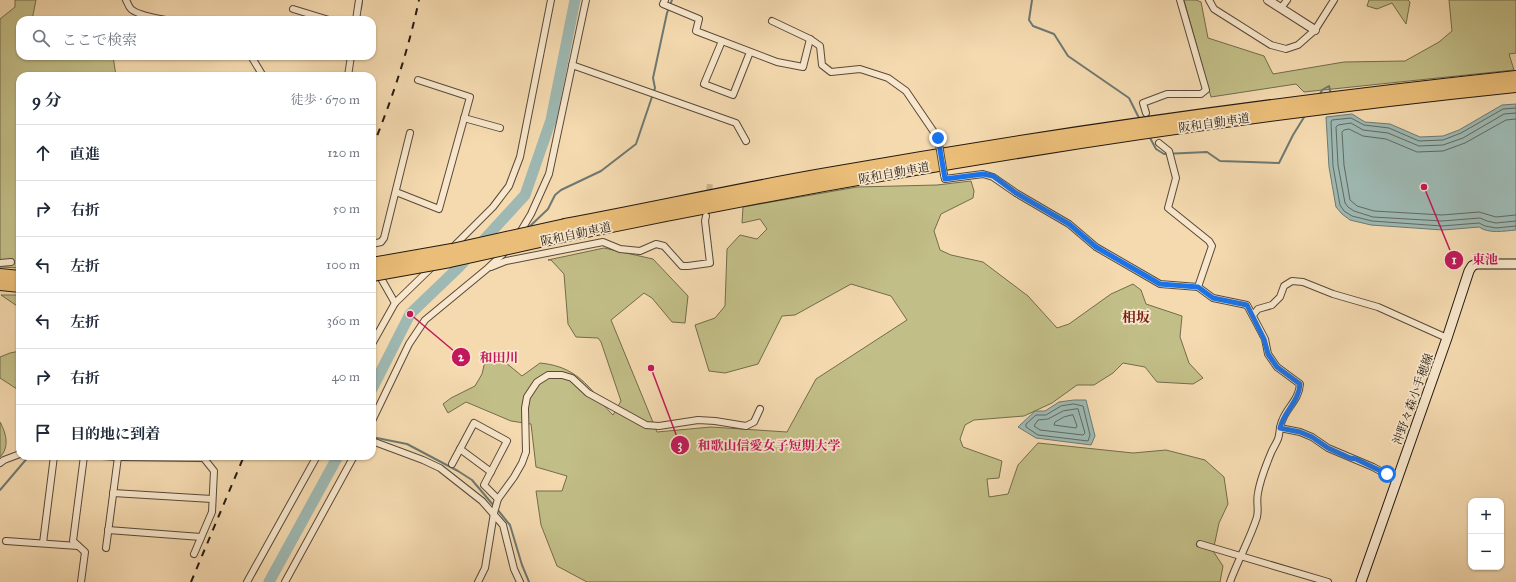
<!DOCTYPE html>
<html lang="ja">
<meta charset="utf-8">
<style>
body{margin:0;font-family:"IM FELL Great Primer","Noto Serif JP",serif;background:#f2f2f3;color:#1f2937}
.controls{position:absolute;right:12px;bottom:12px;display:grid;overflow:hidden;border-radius:8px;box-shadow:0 1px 3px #0004}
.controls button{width:36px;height:36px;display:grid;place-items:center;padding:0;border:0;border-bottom:1px solid #e0e1e3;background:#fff;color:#1f2937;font:20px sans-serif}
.stop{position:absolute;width:12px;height:12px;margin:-9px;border:3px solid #1a73e8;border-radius:50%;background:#fff}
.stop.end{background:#1a73e8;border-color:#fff;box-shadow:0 1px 4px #0008}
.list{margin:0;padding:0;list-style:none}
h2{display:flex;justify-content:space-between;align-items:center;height:52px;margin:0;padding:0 16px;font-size:17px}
h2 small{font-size:13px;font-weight:400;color:#747a83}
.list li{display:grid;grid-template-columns:26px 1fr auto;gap:12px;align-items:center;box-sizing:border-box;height:56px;padding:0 16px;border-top:1px solid #e0e1e3}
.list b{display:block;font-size:15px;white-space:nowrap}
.list em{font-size:13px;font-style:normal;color:#747a83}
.icon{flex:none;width:22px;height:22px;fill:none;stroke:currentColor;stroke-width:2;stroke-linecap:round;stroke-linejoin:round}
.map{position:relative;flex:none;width:1516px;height:582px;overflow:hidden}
.search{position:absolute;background:#fff;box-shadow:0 1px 3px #0004;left:16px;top:16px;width:360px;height:44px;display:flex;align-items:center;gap:10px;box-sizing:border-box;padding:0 14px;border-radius:12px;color:#747a83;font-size:15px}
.panel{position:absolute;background:#fff;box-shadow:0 1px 3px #0004;left:16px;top:72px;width:360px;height:388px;border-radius:12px}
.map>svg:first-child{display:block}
</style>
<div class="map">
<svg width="1516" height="582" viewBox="0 0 1516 582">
<rect width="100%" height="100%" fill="#f5dab0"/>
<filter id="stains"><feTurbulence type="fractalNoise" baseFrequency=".005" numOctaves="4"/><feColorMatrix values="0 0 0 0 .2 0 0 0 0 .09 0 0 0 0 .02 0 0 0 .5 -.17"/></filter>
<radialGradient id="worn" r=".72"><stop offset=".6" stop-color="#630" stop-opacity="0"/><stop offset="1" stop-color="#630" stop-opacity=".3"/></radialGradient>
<g fill="#c2be87" stroke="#726c4c">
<polygon points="15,0 36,0 32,20 20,20 20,56 113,56 116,76 20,76 20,268 0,267 0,19 15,7"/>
<polygon points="1184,0 1196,0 1201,2 1208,38 1264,56 1273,74 1344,62 1405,61 1439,42 1452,31 1449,0 1516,0 1516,53 1509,54 1514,70 1304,92 1296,84 1211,97"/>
<polygon points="1369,0 1408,0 1410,2 1406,24 1392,3 1377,9 1367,6"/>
<path d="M971,181L974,191L973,198L941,214L934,231L940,250L951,255L983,262L1028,296L1057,328L1069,324L1111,294L1133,284L1141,290L1146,304L1182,316L1180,337L1189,363L1203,378L1193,384L1157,382L1145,367L1123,363L1113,373L1094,385H1077L1052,403L1024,416L974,420L965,425L960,439L963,447L1002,461L999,478L987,479L989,497L1008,494L1018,465L1038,443L1133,453L1166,450L1205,460L1224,477L1228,504L1219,523L1213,551L1223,566L1220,582H587L557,566L541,525L536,491H562L567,476L536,467L531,424L511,421L466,402L448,413L443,404L451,398L475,386L482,374L486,357L494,353L522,376L540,363C561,365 575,372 590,388C598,396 604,407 613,415L621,401L601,342L598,338L576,337L568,324L564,274L551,260H548L604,248L653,259L688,296L685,323L672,322L652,298L644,293L611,320L657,432L711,427L787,432L816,379L907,320L891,296L851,284L795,315L782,316L758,364L725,373L709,371L695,325L715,318L725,306L727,249L740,235L757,239L767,229L760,219L742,223L743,207L857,187L937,185Z"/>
<polygon points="1,295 20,295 20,308"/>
<polygon points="20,351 20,391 0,378 0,357 10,353"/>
<path d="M0,422C6,433 10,447 0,457Z"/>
</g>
<g fill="#9eb9b3" stroke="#6d7972">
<path d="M1516,104V230C1504,231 1489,234 1479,227L1443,230L1371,225L1350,220L1342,214L1336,207L1329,167L1326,117L1352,114L1365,122L1390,124L1420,137L1443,136L1459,130L1502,105Z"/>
<polygon points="1074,400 1086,400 1095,436 1091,445 1036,438 1018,427 1035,411 1045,411 1059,402"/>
</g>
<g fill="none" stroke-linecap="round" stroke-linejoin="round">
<g stroke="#606962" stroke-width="1">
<polyline points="1516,108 1503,109 1461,133 1443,140 1419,141 1389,128 1364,125 1351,118 1332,120 1331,122 1333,166 1340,205 1344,211 1352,216 1372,221 1442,226 1479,223 1485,226 1496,228 1516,226"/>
<polyline points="1516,113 1504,114 1463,138 1443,145 1419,146 1388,133 1363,130 1351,123 1338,125 1336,127 1338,165 1345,203 1348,207 1354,211 1373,217 1442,221 1480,218 1487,221 1496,223 1516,221"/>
<polyline points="1516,119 1506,120 1465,143 1443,151 1417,152 1386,139 1363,136 1349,129 1344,130 1342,132 1344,165 1350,200 1357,206 1374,211 1442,215 1479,212 1496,217 1516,215"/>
<polygon points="1074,404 1083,406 1090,435 1088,441 1038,435 1026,427 1026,424 1036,415 1046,415 1061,406"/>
<polygon points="1078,409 1085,433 1083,435 1040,430 1034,426 1038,420 1048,419 1063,411"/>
<polygon points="1073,415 1077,426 1076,428 1054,425 1055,422 1064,417"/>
</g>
<g stroke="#6d7972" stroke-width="2">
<polyline points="1032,0 1029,20 1033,26 1054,34 1068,56 1129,98 1140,120"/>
<polyline points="361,9 362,0"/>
<polyline points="1319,96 1322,90 1329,86 1331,95"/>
<polyline points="1149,136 1156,149 1164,154 1207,152 1220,161 1279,163 1293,135 1306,114"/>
<polyline points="528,228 548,209 555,195 561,190 601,171 636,144 655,88 653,78 667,13 672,0"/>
<polyline points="372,437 407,444 458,471 472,480 494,506"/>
<polyline points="0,490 29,456"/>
<polyline points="497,509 510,525 522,565 529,582"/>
</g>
<g stroke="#9eb9b3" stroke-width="11">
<polyline points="372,389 410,314 459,267 525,195 551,120 575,0"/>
<polyline points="269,582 338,456"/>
</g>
<polyline stroke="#cbb390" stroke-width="6" stroke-dasharray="6 3" stroke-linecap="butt" points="708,199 710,184"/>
<defs>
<g id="minor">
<path d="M126,0C128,3 128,6 131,9C137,15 156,18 165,20"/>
<polyline points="665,0 663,4 699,19 696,31 777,62 803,67 810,39"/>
<polyline points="1209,0 1214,9 1271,45 1286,49 1298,45 1315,30 1334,0"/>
<polyline points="1281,8 1287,0"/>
<polyline points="293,9 329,20"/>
<polyline points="356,20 359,0"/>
<polyline points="772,21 810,39 820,46 822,65 831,72 860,69 888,78 906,91 938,138"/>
<polyline points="722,41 704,84 733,95 750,52"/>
<polyline points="251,56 263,76"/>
<polyline points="572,65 736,123 746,141"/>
<polyline points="348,76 351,56"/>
<polyline points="1146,113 1143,103 1167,94 1201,94 1206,90 1180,0"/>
<polyline points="464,118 500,128"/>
<polyline points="1159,143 1169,151 1176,178 1168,208 1209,241 1212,246 1198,287"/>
<path d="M944,175L945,179L983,174L993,177L1016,193L1069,224L1096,247L1160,284L1198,287L1213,298L1247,305L1265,339L1268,354L1277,367L1300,384C1299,400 1287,407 1282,421C1279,427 1280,434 1278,439C1276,444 1273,448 1271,453C1266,465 1260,480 1258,493C1256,502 1259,509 1257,517C1250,539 1238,560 1230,582"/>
<polyline points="396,192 439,209 470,97 418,80"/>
<polyline points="519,234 531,214 549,174 586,0"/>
<polyline points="372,244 381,242 384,238 410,133"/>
<polyline points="453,247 493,207 509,186 520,157 551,0"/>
<polyline points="0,263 11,262"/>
<polyline points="491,267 506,261 603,242 620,249 640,251 656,244 664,246 682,266 688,266 710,263 705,221 706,216"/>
<polyline points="378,273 395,303"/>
<polyline points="1253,315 1258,309 1272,305 1280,297 1284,286 1292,281 1303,282 1333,294 1378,307 1447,338"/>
<polyline points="372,344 395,303 433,266"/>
<polyline points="372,421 409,344 425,320 488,268 506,251"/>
<polyline points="1280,428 1300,432 1312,437 1328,448 1373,467 1397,480"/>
<polyline points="372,441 423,460 440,468 482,501 503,525 514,569 520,582"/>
<polyline points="460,449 491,472"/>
<polyline points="102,456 118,457 204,458"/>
<polyline points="0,463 4,460 20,454"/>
<polyline points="452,464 474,423 507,441 484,485 498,499"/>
<polyline points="113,493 212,499"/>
<polyline points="108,530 201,537"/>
<polyline points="6,541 78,546"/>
<polyline points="43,543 54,456"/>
<polyline points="1200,544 1328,582"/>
<polyline points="106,548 118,457"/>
<polyline points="194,554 212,512 214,471 202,456"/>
<polyline points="81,582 85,552 73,541 84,456"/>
<polyline points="247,582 317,456"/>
<polyline points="285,582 354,456"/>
<polyline points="478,582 485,568 494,513 498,499 514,477 522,463 526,452 525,408 527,397 537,382 548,375 562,375 572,378 588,393 646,425 659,426 698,420 715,421 746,426 754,422 760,409"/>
</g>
<polyline id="tertiary" points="1268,0 1315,30"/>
<polyline id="secondary" points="1361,582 1447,338 1469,271 1472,266 1476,264 1516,264"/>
<g id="motorway">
<path d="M565,225C651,209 736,190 822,175C1052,134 1283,102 1516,77"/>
<path d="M567,235C881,170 1197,119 1516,86"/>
<polyline points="0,275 20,277"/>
<polyline points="0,284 20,286"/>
</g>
</defs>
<use href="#minor" stroke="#584939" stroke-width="8"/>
<use href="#tertiary" stroke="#584939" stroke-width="10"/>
<use href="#secondary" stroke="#231911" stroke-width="11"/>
<use href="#motorway" stroke="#231911" stroke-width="14"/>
<use href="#minor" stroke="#f8e7cc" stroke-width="6"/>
<use href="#tertiary" stroke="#f8e7cc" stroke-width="8"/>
<use href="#secondary" stroke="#f8e7cc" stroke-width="9"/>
<use href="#motorway" stroke="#eabd78" stroke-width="12"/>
<g stroke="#231911" stroke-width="2" stroke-dasharray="7 7" stroke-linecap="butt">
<path d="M372,148C392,100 408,51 419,0"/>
<polyline points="191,582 244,456"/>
</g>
<defs>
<polyline id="minor-bridge" points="938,138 944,175"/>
<g id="motorway-bridge">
<polyline points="372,264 452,250 565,225"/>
<polyline points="372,275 450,261 567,235"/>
</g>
</defs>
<use href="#minor-bridge" stroke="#584939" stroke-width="8" stroke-linecap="butt"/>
<use href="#motorway-bridge" stroke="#231911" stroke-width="14" stroke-linecap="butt"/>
<use href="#minor-bridge" stroke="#f8e7cc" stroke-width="6"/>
<use href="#motorway-bridge" stroke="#eabd78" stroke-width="12"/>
</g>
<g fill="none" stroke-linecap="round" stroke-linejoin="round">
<path stroke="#1a73e8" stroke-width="5" d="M938,138L945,179L983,174L993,176L1016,193L1069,224L1096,247L1160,284L1198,287L1213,298L1247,305L1264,339L1268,354L1277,367L1300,384C1299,402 1284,411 1280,428L1300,432L1312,437L1328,448L1350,458L1356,459L1387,474"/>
</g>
<g text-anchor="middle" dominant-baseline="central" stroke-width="3.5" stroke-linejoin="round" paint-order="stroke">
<g font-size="12" fill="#231911" stroke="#f8e7cc">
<text transform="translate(1214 123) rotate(-8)">阪和自動車道</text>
<text transform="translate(894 173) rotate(-10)">阪和自動車道</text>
<text transform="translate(576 234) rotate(-12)">阪和自動車道</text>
<text transform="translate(1413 399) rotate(-70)">沖野々森小手穂線</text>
</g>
<g font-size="14" font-weight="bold" fill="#7a1f14" stroke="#f8e7cc">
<text x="1136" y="317">相坂</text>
</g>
</g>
<path fill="none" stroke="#c2185b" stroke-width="1.5" d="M1424 187L1454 260M410 314L461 357M651 368L680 445"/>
<g fill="#c2185b" stroke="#f8e7cc" stroke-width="1.5">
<circle cx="1424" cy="187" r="4"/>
<circle cx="410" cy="314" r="4"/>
<circle cx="651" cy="368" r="4"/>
<circle cx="1454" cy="260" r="10"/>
<circle cx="461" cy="357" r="10"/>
<circle cx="680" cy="445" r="10"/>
</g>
<g font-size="12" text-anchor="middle" font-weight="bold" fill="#fff">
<text x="1454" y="264">1</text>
<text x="461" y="361">2</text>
<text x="680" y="449">3</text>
</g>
<g font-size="13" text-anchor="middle" font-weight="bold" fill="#c2185b" stroke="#f8e7cc" stroke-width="3.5" stroke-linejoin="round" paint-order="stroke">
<text x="1485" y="264">東池</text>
<text x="499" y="362">和田川</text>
<text x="769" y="450">和歌山信愛女子短期大学</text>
</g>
<rect width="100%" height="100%" filter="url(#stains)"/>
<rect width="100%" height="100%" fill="url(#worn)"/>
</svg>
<div class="controls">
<button>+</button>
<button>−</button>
</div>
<div class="stop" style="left:1387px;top:474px"></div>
<div class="stop end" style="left:938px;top:138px"></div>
<div class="search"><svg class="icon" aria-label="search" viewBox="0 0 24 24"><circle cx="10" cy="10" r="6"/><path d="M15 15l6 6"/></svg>ここで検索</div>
<section class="panel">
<h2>9 分<small>徒歩 · 670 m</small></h2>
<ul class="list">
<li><svg class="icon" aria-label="ahead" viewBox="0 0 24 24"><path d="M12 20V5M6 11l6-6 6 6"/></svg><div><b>直進</b></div><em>120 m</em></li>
<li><svg class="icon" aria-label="right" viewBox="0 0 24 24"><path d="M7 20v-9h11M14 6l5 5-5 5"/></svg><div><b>右折</b></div><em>50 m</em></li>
<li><svg class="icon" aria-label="left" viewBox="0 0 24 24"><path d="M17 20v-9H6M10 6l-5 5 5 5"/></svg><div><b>左折</b></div><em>100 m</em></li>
<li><svg class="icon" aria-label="left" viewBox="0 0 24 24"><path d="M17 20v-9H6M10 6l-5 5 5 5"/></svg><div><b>左折</b></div><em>360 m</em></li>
<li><svg class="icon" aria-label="right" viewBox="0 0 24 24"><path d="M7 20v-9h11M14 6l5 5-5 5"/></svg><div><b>右折</b></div><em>40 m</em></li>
<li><svg class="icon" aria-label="arrive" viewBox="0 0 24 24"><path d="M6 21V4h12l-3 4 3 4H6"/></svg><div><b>目的地に到着</b></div></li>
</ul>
</section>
</div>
